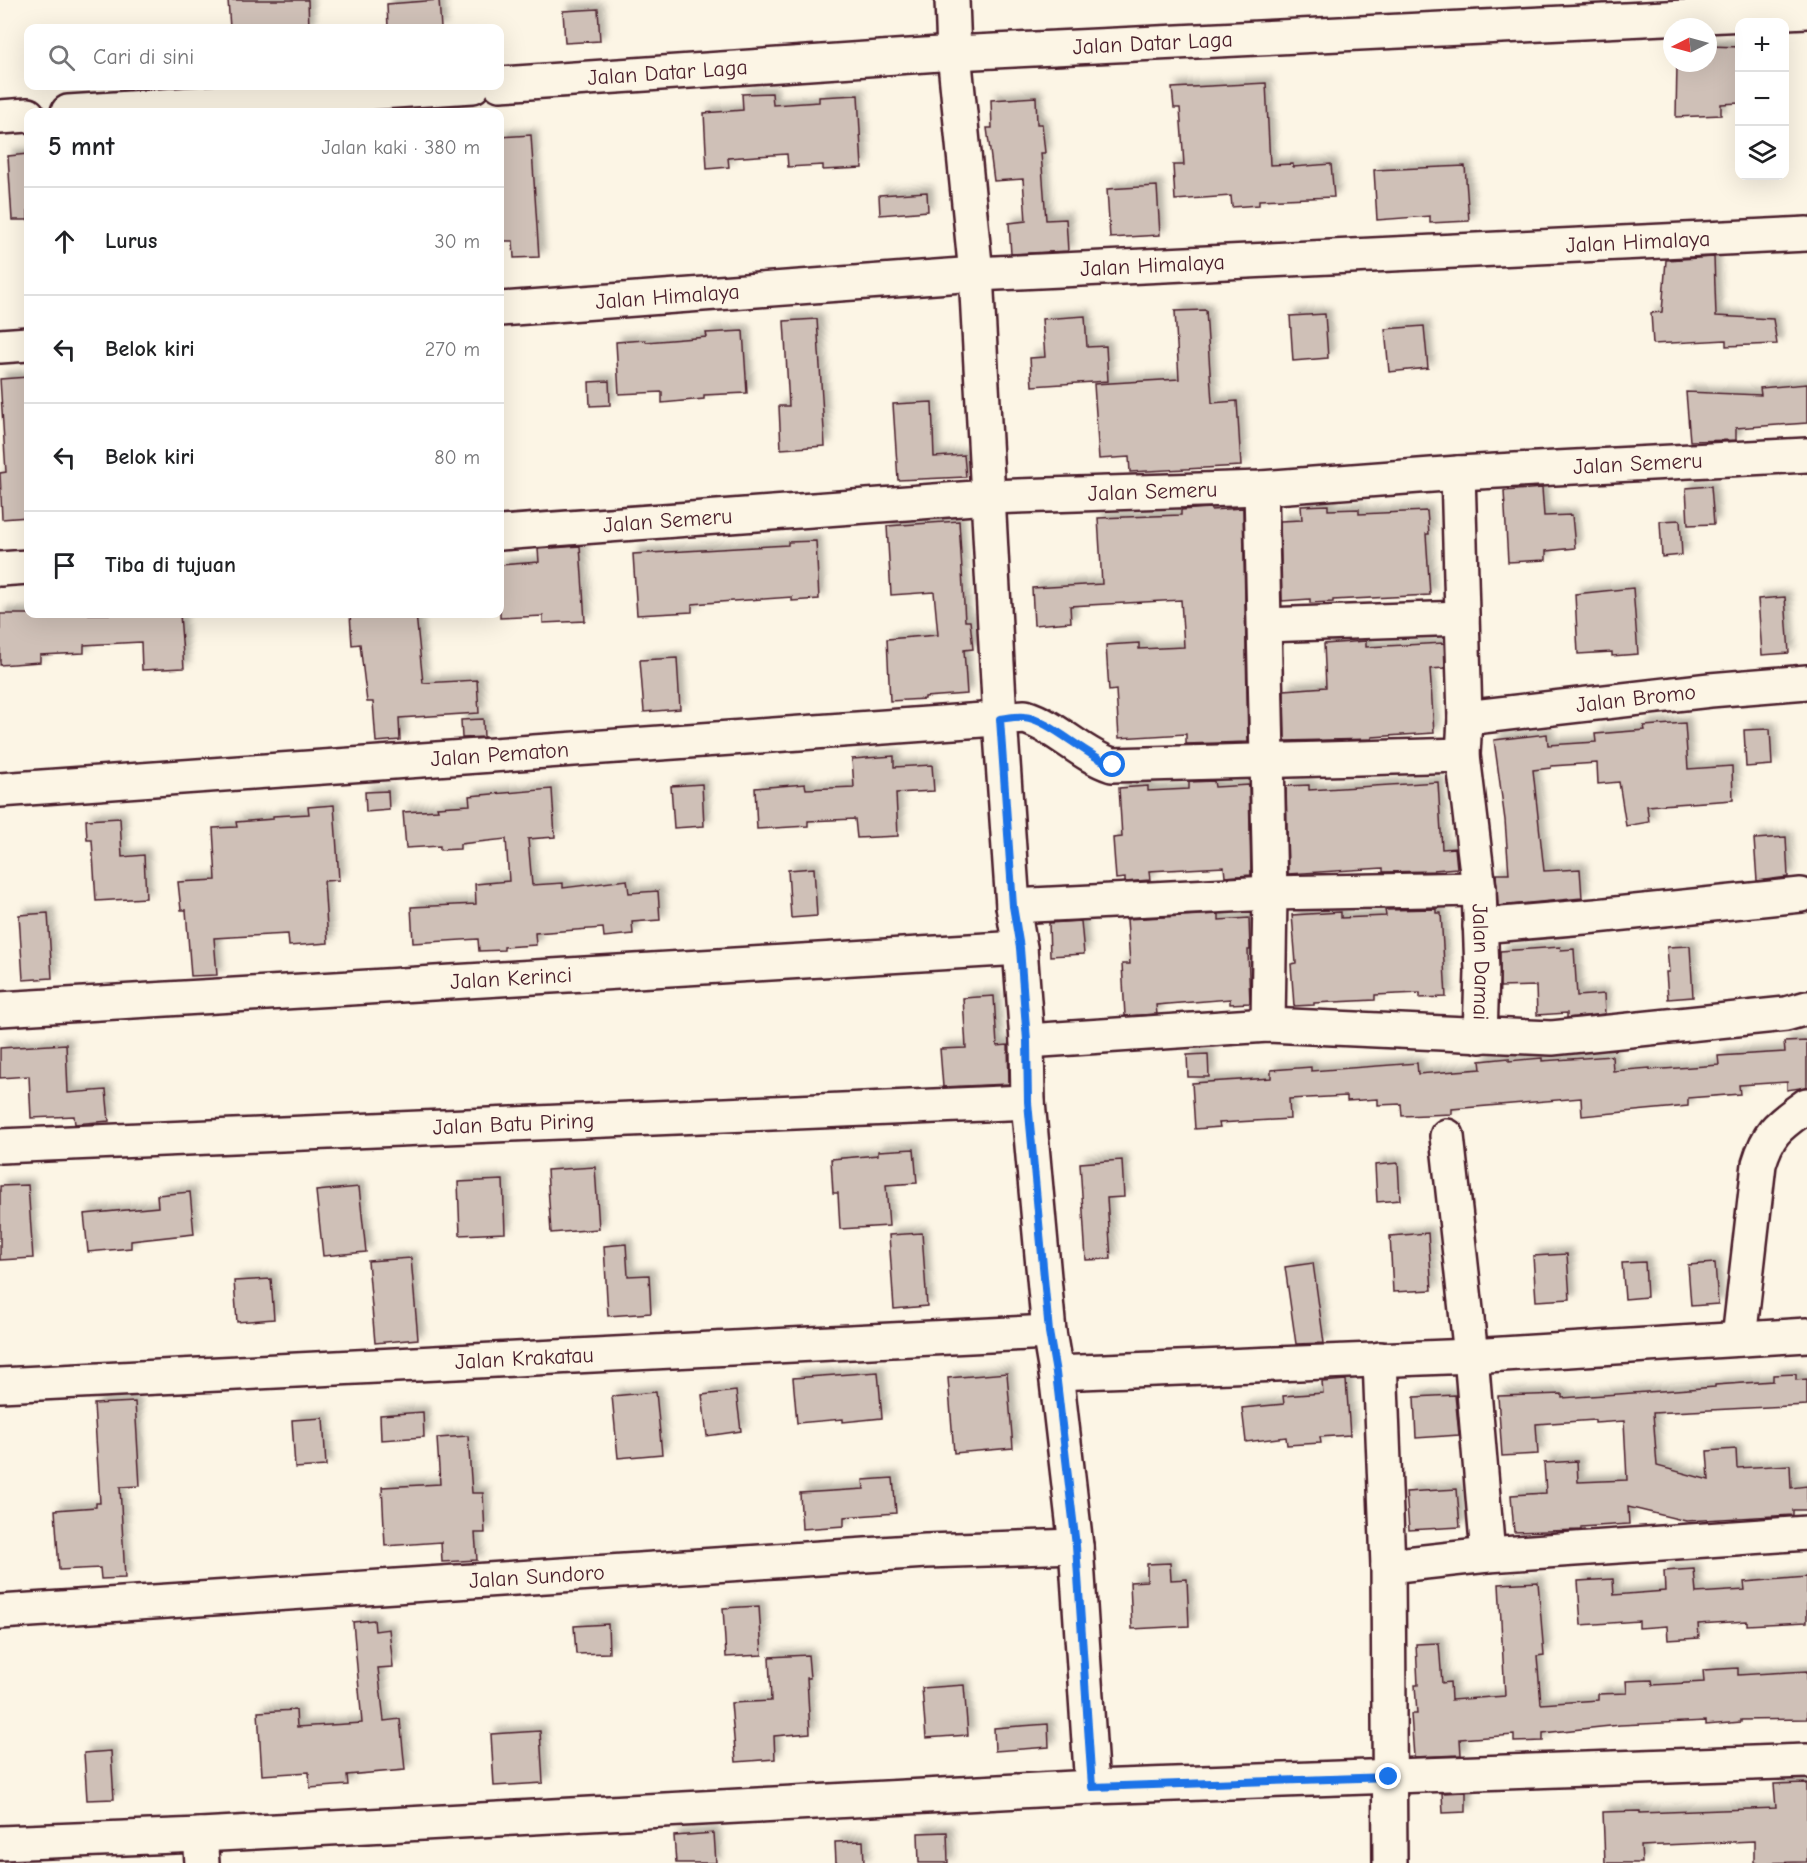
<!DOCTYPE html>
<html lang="id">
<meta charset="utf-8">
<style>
body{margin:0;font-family:"Comic Neue",sans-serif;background:#f2f2f2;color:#202124}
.controls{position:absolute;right:18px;top:18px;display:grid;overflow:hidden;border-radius:12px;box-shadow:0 6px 24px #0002}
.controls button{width:54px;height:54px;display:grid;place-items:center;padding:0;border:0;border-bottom:2px solid #e0e0e0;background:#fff;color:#202124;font:30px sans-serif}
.compass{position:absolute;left:1663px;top:18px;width:54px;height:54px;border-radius:50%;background:#fff;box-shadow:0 6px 24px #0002;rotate:264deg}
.stop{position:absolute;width:18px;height:18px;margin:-14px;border:4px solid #1a73e8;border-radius:50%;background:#fff}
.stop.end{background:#1a73e8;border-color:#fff;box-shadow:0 2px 6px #0008}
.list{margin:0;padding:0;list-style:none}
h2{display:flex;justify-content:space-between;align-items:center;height:78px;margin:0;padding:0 24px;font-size:26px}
h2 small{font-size:20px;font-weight:400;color:#757577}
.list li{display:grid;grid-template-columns:39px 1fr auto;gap:18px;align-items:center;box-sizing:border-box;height:108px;padding:0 24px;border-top:2px solid #e0e0e0}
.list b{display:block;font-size:22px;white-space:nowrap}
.list em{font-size:20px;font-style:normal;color:#757577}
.icon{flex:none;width:33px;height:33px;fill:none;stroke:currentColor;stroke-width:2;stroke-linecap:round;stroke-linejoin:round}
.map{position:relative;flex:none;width:1807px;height:1863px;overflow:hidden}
.search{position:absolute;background:#fff;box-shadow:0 6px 24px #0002;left:24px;top:24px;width:480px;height:66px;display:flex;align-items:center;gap:15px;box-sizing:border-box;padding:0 21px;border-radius:12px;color:#757577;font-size:22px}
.panel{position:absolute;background:#fff;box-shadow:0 6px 24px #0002;left:24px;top:108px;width:480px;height:510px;border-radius:12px}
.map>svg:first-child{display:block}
</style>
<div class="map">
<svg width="1807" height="1863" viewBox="0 0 1807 1863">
<defs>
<filter id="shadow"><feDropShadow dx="5.5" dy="-5.5" stdDeviation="3" flood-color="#0004"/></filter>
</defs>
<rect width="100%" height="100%" fill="#fcf5e5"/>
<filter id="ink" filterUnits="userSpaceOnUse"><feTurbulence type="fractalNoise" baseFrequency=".0167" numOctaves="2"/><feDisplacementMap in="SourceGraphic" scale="12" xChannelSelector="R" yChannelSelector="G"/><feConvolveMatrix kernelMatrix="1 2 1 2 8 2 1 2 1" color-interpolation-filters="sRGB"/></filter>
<g filter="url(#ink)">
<g fill="#cfc0b7" stroke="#4a1f2b" stroke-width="1.5" filter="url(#shadow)">
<polygon points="228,0 308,0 309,28 230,28"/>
<polygon points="439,0 441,28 388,28 387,4"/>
<polygon points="598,9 600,41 565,43 563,11"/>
<polygon points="1708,46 1740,47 1740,103 1721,104 1721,115 1676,117 1677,63 1708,63"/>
<polygon points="1266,83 1270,165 1293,164 1293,167 1331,164 1334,197 1259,200 1259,205 1232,207 1231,196 1175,200 1173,165 1184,165 1180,108 1174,108 1172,88"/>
<polygon points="772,93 773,105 819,102 819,97 858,95 862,168 823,170 823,165 788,167 787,154 728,158 729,167 707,169 704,113 743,110 742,94"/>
<polygon points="1036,97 1037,124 1042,124 1045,153 1041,153 1046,220 1066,219 1068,251 1011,254 1009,223 1026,221 1023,179 994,181 987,128 992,128 991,100"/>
<polygon points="531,135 539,257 514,258 513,241 500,241 500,137"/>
<polygon points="28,154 28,220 12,220 8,156"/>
<polygon points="1465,166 1469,221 1430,223 1430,216 1377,220 1374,170"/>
<polygon points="1157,186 1160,235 1110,238 1107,189"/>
<polygon points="927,192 928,211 880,215 879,195"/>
<polygon points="1714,257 1716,316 1773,319 1777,344 1726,346 1726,340 1653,344 1651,313 1662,312 1666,260"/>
<polygon points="1206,310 1212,403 1237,401 1241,466 1130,472 1129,457 1099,459 1094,384 1179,379 1175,311"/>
<polygon points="1325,314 1328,358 1293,361 1290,316"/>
<polygon points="1085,316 1087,347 1106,346 1108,381 1032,386 1030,358 1045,357 1042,319"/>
<polygon points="817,319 825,446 781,449 779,406 789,406 784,321"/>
<polygon points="1424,326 1428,368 1389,372 1385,329"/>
<polygon points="743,331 747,393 704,395 704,399 662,403 662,392 619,394 616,342 645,340 646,342 707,337 706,333"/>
<polygon points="28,377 28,448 26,448 28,517 2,519 0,473 6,472 0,379"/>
<polygon points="609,381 610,405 590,406 589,382"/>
<polygon points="1807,384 1807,423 1736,428 1736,440 1690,441 1686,392 1761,395 1760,388"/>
<polygon points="932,402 934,457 964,455 966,477 898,480 893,404"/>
<polygon points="1711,486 1714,524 1688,525 1686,488"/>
<polygon points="1542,488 1544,516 1572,515 1575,548 1546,551 1546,560 1508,562 1504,491"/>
<polygon points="1328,505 1328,510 1359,509 1359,514 1427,511 1429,534 1426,534 1430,595 1333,600 1333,602 1310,603 1310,599 1282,601 1280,521 1302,520 1301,506"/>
<polygon points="1210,508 1211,510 1243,508 1248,742 1186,744 1186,734 1119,738 1116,690 1109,691 1106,645 1139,643 1139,649 1184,647 1181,600 1070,606 1071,622 1034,625 1032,588 1102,584 1098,518 1181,515 1181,510"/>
<polygon points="1680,520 1682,555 1662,557 1660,521"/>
<polygon points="959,521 965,621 970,621 973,649 964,650 967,694 925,697 925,699 890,701 887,639 938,635 934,592 891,595 887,526"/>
<polygon points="816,541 819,599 792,601 792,597 692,604 692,612 637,615 633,554 788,545 788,542"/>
<polygon points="580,546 585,621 543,623 543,616 500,618 500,565 539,562 538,549"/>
<polygon points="1633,588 1638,654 1612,656 1612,652 1578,654 1575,594"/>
<polygon points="1785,597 1789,653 1762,655 1758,599"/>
<polygon points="0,614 180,614 184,668 142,670 141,642 84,645 84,653 40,655 40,662 0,665"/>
<polygon points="350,614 416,614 423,683 477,680 479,713 399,718 400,740 376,742 373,702 367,702 360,644 352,645"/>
<polygon points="1366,641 1366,647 1444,643 1445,668 1430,669 1434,733 1372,737 1372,739 1285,741 1284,690 1326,687 1324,644"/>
<polygon points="677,658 680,709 644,712 640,660"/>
<polygon points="483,719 484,737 462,738 461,720"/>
<polygon points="1685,723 1688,769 1732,766 1733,800 1647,806 1649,822 1626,826 1619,782 1598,784 1597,763 1551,766 1551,768 1533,770 1544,871 1580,869 1582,898 1498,906 1496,874 1509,874 1505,820 1494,740 1547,734 1548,745 1596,742 1595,734 1645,730 1644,726"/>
<polygon points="1770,729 1772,765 1746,767 1744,730"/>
<polygon points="894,756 894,767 932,765 934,791 896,793 898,836 857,838 855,819 808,821 808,826 757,829 755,788 805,784 806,789 854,787 852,759"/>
<polygon points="1214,781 1215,787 1249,785 1251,875 1225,877 1224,867 1149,871 1150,880 1125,882 1125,878 1116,879 1113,838 1122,837 1119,788 1148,786 1148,791 1189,789 1189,782"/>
<polygon points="1438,782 1442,849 1455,848 1457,868 1434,870 1434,871 1383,872 1383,868 1288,874 1286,786 1309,785 1309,790"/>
<polygon points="702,784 704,826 674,828 671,786"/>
<polygon points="552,789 555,837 528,839 532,885 563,883 563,888 627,880 629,893 658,891 660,920 632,922 633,934 604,937 603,928 535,933 536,945 504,947 504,950 479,951 478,939 413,943 411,907 476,904 475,884 509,881 506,839 460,844 460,849 440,850 440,846 406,848 403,812 438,810 437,807 470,805 469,796"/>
<polygon points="388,791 389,810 366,812 365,792"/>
<polygon points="334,805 339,880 324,881 328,943 289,946 288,934 214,938 217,975 191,976 186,910 181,910 178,882 216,880 213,828 237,827 236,822 273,819 273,816 309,814 308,807"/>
<polygon points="120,818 122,857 144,855 146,898 96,901 92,840 87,840 86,820"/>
<polygon points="1786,837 1788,877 1757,881 1754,839"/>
<polygon points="814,868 817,916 791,918 788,870"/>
<polygon points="1436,909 1436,913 1441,913 1446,997 1420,998 1420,993 1375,995 1375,1000 1314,1003 1314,1005 1294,1006 1291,964 1296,963 1292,915 1341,912 1341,918 1386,916 1385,910"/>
<polygon points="48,913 52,978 23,980 19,915"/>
<polygon points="1219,914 1219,920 1249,918 1250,950 1248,950 1250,1003 1230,1004 1230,999 1156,1005 1157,1014 1125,1016 1122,964 1130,964 1127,919"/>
<polygon points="1081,921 1084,954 1050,956 1049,923"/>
<polygon points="1690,946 1693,997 1668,999 1666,972 1669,972 1667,947"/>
<polygon points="1560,947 1561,950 1574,949 1577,996 1604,994 1605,1014 1567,1018 1567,1013 1537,1015 1536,986 1500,987 1500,951"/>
<polygon points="994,996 997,1046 1008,1045 1009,1084 943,1087 940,1049 966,1048 963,998"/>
<polygon points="1807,1041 1807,1087 1787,1090 1787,1082 1739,1085 1740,1094 1688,1098 1688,1106 1582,1116 1581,1098 1452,1109 1452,1114 1402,1116 1401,1104 1378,1105 1378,1099 1347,1101 1347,1096 1289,1099 1290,1119 1219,1123 1220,1127 1195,1129 1192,1083 1271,1078 1271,1070 1311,1067 1311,1071 1417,1063 1418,1074 1481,1069 1480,1061 1509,1058 1509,1061 1542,1058 1542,1061 1612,1056 1613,1071 1650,1068 1650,1070 1719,1065 1718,1056 1785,1052 1784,1042"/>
<polygon points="66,1044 68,1093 106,1090 109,1121 75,1124 74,1116 31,1118 29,1076 0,1078 0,1048"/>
<polygon points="1208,1054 1209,1077 1188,1077 1187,1055"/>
<polygon points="914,1149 917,1183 886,1185 889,1226 840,1229 838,1193 833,1193 831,1159 878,1155 878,1151"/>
<polygon points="1122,1160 1124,1197 1107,1198 1111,1259 1086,1260 1080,1163"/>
<polygon points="1398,1163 1400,1200 1377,1202 1375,1165"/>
<polygon points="595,1167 599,1229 551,1233 547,1170"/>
<polygon points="503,1180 505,1233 460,1235 458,1182"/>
<polygon points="28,1185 33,1258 0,1260 0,1186"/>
<polygon points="359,1187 366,1252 323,1256 316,1191"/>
<polygon points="190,1192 194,1234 131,1241 131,1248 88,1252 84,1214 158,1207 157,1195"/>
<polygon points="922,1233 927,1306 894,1309 889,1235"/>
<polygon points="1428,1233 1432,1290 1393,1292 1390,1236"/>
<polygon points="626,1244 628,1276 649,1275 651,1313 608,1316 604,1246"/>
<polygon points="1567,1254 1570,1299 1536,1301 1533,1256"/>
<polygon points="411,1258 418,1339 375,1343 368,1261"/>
<polygon points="1645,1262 1647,1297 1625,1299 1622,1263"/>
<polygon points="1313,1263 1324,1343 1296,1344 1285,1267"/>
<polygon points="1715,1263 1718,1304 1691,1306 1688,1265"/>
<polygon points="271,1279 274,1319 237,1322 234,1281"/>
<polygon points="878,1372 882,1418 843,1422 843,1419 797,1423 793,1378"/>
<polygon points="1007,1373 1013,1448 954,1453 948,1378"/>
<polygon points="1796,1374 1796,1380 1807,1379 1807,1405 1653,1413 1657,1466 1709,1480 1707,1451 1736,1449 1737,1468 1790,1465 1791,1488 1807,1486 1807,1510 1793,1510 1793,1515 1686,1521 1628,1507 1629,1524 1581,1527 1581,1530 1514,1532 1511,1495 1546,1493 1544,1463 1577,1461 1578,1482 1627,1480 1624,1421 1595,1423 1595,1420 1536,1424 1538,1454 1502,1456 1498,1396 1562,1394 1562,1398 1675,1390 1715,1387 1715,1385 1773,1381 1773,1375"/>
<polygon points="1346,1380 1350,1435 1320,1437 1321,1443 1287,1445 1286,1437 1246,1442 1242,1408 1284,1404 1283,1396 1323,1393 1322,1382"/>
<polygon points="736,1391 741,1431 707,1436 702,1395"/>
<polygon points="656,1392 662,1454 618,1458 612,1396"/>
<polygon points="1455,1395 1459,1435 1416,1438 1414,1397"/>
<polygon points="135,1402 140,1486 120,1487 125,1578 101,1579 100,1568 59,1570 55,1510 96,1507 96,1503 100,1503 94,1404"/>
<polygon points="423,1412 424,1437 381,1440 380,1415"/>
<polygon points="323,1418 326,1466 295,1468 292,1420"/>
<polygon points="468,1436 472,1493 483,1493 485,1533 475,1533 477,1560 442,1562 441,1542 385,1546 382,1487 440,1484 437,1438"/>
<polygon points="893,1478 896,1513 844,1517 844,1526 802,1529 800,1493 864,1489 863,1480"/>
<polygon points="1457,1489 1460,1527 1409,1530 1406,1492"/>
<polygon points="1170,1563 1171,1580 1187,1579 1189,1626 1132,1629 1130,1582 1147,1581 1147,1564"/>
<polygon points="1694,1569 1696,1593 1745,1590 1744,1582 1807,1577 1807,1622 1747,1625 1747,1621 1698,1624 1699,1638 1668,1640 1667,1626 1639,1628 1639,1621 1581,1625 1578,1581 1613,1579 1614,1595 1665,1591 1664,1571"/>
<polygon points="1538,1582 1544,1655 1537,1656 1541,1704 1598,1700 1598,1694 1627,1693 1626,1681 1652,1680 1653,1685 1704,1682 1703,1670 1738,1668 1738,1675 1807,1671 1807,1719 1741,1720 1741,1722 1706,1725 1706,1721 1620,1725 1543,1733 1543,1741 1514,1742 1514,1735 1460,1739 1461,1755 1414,1757 1411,1714 1417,1714 1415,1685 1418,1685 1416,1644 1439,1643 1442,1683 1450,1682 1451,1700 1505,1696 1499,1584"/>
<polygon points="759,1606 762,1655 726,1657 723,1608"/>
<polygon points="374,1620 375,1631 389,1629 393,1667 378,1668 384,1721 400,1719 405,1770 347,1775 348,1785 310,1788 309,1772 262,1775 258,1712 296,1710 297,1727 362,1723 353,1622"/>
<polygon points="608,1624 609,1653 576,1654 574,1626"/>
<polygon points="808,1655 810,1678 807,1678 810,1733 774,1736 775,1759 736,1762 731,1703 771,1701 769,1657"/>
<polygon points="964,1685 968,1735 926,1738 922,1688"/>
<polygon points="1048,1724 1049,1747 995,1751 994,1728"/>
<polygon points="540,1731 543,1783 494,1786 491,1734"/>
<polygon points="111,1751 114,1799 87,1800 84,1753"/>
<polygon points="1807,1783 1807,1862 1754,1863 1754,1841 1641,1846 1642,1863 1605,1863 1603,1812 1640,1811 1640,1813 1776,1808 1774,1784"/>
<polygon points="1466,1792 1466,1812 1443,1813 1442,1793"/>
<polygon points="947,1832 948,1863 919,1863 918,1833"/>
<polygon points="714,1833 716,1863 676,1863 674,1836"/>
<polygon points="863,1841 864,1863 836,1863 835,1842"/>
</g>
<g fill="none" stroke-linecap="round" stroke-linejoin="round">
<defs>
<g id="minor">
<polyline points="952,0 954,53 976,274 1000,719 1013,906 1020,948 1027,1041 1028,1102 1049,1332 1056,1373 1076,1546 1092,1787"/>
<path id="s1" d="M500,84L954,53L1807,11"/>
<polyline points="68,112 473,86"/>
<polyline points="0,117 28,115"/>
<path id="s2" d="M500,309L976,274L1807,234"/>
<polyline points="0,346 28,344"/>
<path id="s3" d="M1458,473L1465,718L1463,755L1479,889L1482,972L1480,1036"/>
<polyline points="1261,488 1270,893 1268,1025"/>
<path id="s4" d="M500,533L988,497L1261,488L1458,473L1807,455"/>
<polyline points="0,569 28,567"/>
<polyline points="1265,625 1462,618"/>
<path id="s5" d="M1465,718L1710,690L1807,682"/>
<path id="s6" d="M0,790L1025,717C1057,727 1081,755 1112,765L1463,755"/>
<polyline points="1013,906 1270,893 1479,889"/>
<polyline points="1480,926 1596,916 1801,895"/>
<path id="s7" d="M0,1009L1020,948"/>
<polyline points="1027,1041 1268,1025 1552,1038 1786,1014 1807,1008"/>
<polyline points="1447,1136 1471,1356 1488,1555 1807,1533"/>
<path id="s8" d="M0,1146L1028,1102"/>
<path d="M1739,1339L1759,1164C1769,1130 1780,1125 1807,1105"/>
<polyline points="1380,1359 1388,1566 1390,1863"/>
<polyline points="1056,1373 1471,1356 1807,1335"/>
<path id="s9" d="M0,1385L1049,1332"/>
<polyline points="1388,1566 1488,1555"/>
<path id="s10" d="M0,1612L926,1551L1076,1546"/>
<polyline points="200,1835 202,1863"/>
<polyline points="0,1843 200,1835 1092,1787 1807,1761"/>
</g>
</defs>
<use href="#minor" stroke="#4a1f2b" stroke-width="38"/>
<use href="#minor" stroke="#fcf5e5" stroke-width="33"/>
</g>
</g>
<g fill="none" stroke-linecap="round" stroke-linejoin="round" filter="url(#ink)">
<path stroke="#1a73e8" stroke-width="8" d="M1113,765C1085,756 1049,719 1024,717C1017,716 1008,718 1000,719L1013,906L1020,948L1027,1041L1028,1102L1049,1332L1056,1373L1076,1546L1092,1787L1389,1777"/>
</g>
<g text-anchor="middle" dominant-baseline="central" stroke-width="4.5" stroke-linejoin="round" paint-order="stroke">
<g font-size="22" fill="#4a1f2b" stroke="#fcf5e5">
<text stroke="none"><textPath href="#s1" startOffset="654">Jalan Datar Laga</textPath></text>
<text stroke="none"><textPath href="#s1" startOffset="168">Jalan Datar Laga</textPath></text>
<text stroke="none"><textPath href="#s2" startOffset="1140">Jalan Himalaya</textPath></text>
<text stroke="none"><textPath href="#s2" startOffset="654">Jalan Himalaya</textPath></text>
<text stroke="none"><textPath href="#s2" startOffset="168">Jalan Himalaya</textPath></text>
<text stroke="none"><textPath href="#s4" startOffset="1140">Jalan Semeru</textPath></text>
<text stroke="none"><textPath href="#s4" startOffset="654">Jalan Semeru</textPath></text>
<text stroke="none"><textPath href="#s4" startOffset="168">Jalan Semeru</textPath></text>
<text stroke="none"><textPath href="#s5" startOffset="172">Jalan Bromo</textPath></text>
<text stroke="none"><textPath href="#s6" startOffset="501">Jalan Pematon</textPath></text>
<text stroke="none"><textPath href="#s3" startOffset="490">Jalan Damai</textPath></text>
<text stroke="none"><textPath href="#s7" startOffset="512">Jalan Kerinci</textPath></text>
<text stroke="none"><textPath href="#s8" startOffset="514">Jalan Batu Piring</textPath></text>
<text stroke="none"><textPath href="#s9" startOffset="525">Jalan Krakatau</textPath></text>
<text stroke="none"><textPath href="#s10" startOffset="538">Jalan Sundoro</textPath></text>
</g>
</g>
</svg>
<div class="controls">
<button>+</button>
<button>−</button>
<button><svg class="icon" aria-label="layers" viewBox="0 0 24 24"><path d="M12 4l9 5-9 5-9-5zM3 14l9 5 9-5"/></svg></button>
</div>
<svg class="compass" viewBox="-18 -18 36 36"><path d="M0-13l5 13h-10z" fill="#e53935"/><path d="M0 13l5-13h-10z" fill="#757577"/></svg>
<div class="stop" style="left:1113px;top:765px"></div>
<div class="stop end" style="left:1389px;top:1777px"></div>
<div class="search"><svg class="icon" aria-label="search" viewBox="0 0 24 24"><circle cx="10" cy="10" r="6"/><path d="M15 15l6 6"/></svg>Cari di sini</div>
<section class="panel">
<h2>5 mnt<small>Jalan kaki · 380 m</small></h2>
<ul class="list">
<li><svg class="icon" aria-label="ahead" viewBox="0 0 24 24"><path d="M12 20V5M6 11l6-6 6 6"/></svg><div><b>Lurus</b></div><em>30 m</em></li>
<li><svg class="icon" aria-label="left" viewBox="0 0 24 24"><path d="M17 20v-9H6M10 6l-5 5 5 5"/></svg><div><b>Belok kiri</b></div><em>270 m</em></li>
<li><svg class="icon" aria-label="left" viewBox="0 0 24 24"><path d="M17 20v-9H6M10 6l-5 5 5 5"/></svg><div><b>Belok kiri</b></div><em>80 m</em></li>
<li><svg class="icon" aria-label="arrive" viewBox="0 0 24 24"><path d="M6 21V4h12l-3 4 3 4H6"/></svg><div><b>Tiba di tujuan</b></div></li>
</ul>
</section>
</div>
